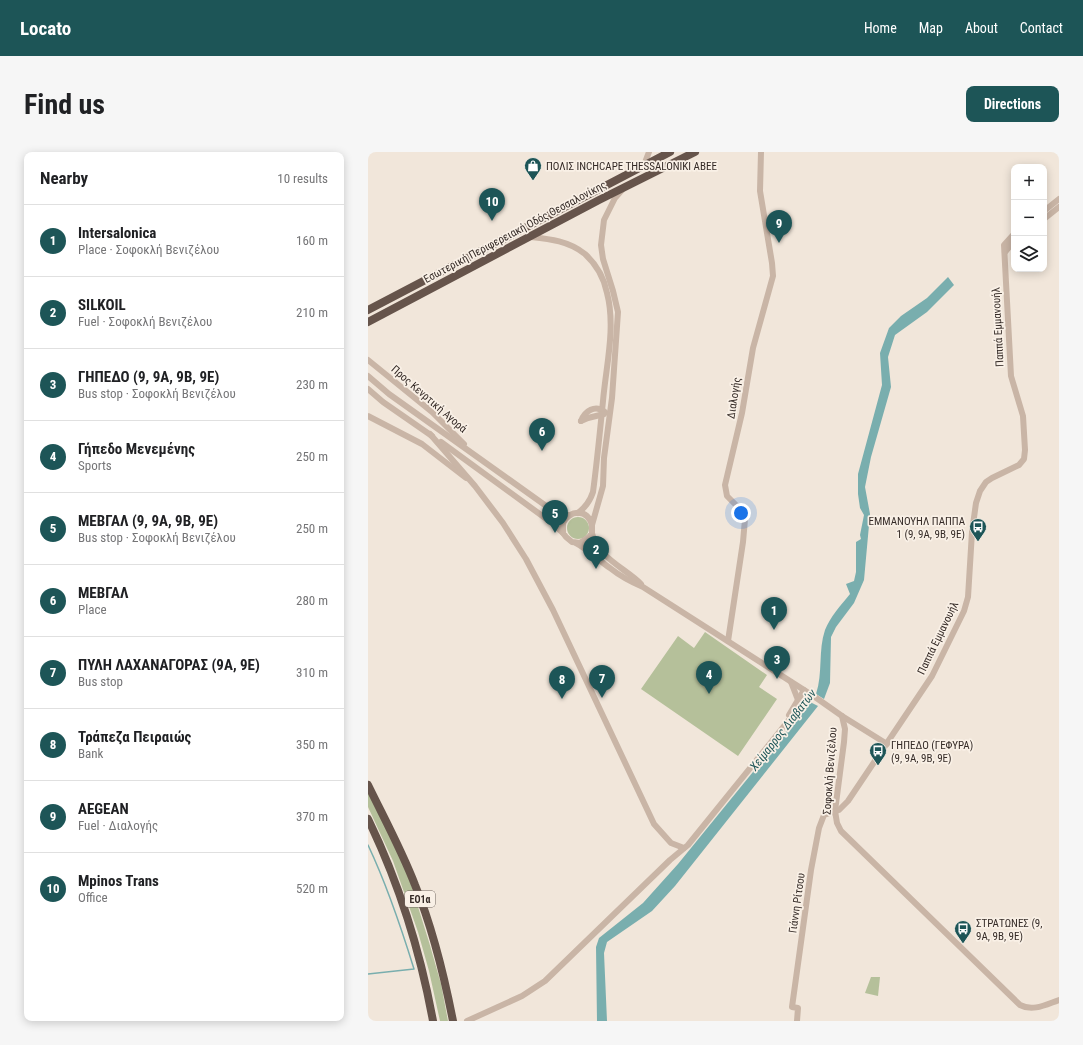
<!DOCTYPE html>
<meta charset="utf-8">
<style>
body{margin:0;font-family:"Roboto Condensed",sans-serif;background:#f6f6f6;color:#202124}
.controls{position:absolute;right:12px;top:12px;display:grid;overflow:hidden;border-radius:8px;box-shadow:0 2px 10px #0003}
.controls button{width:36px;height:36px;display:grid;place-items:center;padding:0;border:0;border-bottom:1px solid #e0e0e0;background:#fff;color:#202124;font:20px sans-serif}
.you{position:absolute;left:373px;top:361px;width:14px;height:14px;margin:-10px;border:3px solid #fff;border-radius:50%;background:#1a73e8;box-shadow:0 0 0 6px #1a73e833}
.badge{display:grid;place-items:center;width:26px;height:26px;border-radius:50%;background:#1d5557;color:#fff;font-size:13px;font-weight:700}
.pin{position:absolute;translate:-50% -33px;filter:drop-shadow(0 1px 2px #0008)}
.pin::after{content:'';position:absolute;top:21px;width:14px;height:12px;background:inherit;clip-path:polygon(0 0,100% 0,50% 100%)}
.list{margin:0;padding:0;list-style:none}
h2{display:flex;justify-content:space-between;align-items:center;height:52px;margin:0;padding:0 16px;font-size:17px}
h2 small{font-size:13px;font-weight:400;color:#757577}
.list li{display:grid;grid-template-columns:26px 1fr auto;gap:12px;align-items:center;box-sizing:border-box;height:72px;padding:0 16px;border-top:1px solid #e0e0e0}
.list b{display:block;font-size:15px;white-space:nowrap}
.list p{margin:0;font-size:13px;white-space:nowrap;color:#757577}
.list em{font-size:13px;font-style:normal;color:#757577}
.icon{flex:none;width:22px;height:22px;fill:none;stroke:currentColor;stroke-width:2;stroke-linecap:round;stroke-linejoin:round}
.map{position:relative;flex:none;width:691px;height:869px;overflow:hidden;border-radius:8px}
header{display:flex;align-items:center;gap:24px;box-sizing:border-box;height:56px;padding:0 20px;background:#1d5557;color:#fff}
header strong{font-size:19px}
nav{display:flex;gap:22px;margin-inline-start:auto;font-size:14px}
.intro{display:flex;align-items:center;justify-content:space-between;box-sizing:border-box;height:96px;padding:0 24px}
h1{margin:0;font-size:28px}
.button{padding:10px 18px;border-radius:8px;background:#1d5557;color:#fff;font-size:14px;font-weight:700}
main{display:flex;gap:24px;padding:0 24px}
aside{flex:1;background:#fff;border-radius:8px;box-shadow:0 2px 10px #0003}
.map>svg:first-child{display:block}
</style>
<header>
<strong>Locato</strong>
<nav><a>Home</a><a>Map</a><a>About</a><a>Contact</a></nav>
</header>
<div class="intro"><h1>Find us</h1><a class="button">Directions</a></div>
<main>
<aside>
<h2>Nearby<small>10 results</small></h2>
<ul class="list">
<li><span class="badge">1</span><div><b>Intersalonica</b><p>Place · Σοφοκλή Βενιζέλου</p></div><em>160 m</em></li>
<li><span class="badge">2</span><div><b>SILKOIL</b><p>Fuel · Σοφοκλή Βενιζέλου</p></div><em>210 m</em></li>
<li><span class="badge">3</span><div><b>ΓΗΠΕΔΟ (9, 9Α, 9Β, 9Ε)</b><p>Bus stop · Σοφοκλή Βενιζέλου</p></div><em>230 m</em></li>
<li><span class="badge">4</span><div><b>Γήπεδο Μενεμένης</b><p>Sports</p></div><em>250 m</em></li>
<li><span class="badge">5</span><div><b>ΜΕΒΓΑΛ (9, 9Α, 9Β, 9Ε)</b><p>Bus stop · Σοφοκλή Βενιζέλου</p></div><em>250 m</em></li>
<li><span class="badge">6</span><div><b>ΜΕΒΓΑΛ</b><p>Place</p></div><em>280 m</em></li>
<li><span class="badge">7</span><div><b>ΠΥΛΗ ΛΑΧΑΝΑΓΟΡΑΣ (9Α, 9Ε)</b><p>Bus stop</p></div><em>310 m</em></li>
<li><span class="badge">8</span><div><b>Τράπεζα Πειραιώς</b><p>Bank</p></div><em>350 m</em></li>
<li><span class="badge">9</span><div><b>AEGEAN</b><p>Fuel · Διαλογής</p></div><em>370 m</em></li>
<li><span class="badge">10</span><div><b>Mpinos Trans</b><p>Office</p></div><em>520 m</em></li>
</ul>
</aside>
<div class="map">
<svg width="691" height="869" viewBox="0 0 691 869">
<rect width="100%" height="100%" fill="#f1e6da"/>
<g fill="#b5c09a">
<circle cx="210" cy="376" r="11"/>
<polygon points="337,480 399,523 391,535 409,547 370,604 273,537 310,484 326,496"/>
<polygon points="0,638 40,723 61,790 73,832 80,869 72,869 61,819 50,780 25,709 0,655"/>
<polygon points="503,825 512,825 510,844 497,841"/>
</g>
<g fill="#79aeae">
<path d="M580,125L586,133L559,160L527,183L520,205L523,235L503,305L497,335L502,362L496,428L486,451L468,475L463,485L462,531L456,547L448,542C455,521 450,498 457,478C462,465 473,453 482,442L478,432L486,429L488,420V390L493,387L492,383L496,363L492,356L490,342V322L514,233L512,201L521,176L533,164L559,146Z"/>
<polygon points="442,550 450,554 307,734 284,759 239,790 236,801 239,869 229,869 228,795 231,786 275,751 310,712"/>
</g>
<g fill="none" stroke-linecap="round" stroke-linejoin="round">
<path stroke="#79aeae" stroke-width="1.5" d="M0,693C19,733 33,775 46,817L0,822"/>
<g stroke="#c9b5a6" stroke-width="6">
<polyline points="276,13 281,0"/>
<polyline points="676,59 691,47"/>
<polyline points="676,67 691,55"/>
<path d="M163,85C182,87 201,89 217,102C228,112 236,126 239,141C248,175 238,214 235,249C232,279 229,310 225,340C222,349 218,355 210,361"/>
<polyline points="637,100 646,89"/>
<polyline points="0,208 64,260 96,292"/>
<polyline points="0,224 21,242 188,361 193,363 202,363"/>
<polyline points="0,237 15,250 64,284"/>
<polyline points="0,264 54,292 98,326"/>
<path d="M213,269C217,259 227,252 237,260"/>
<polyline points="213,269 220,266 236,262"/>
<polyline points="62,282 107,334 135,371 158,407 185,458 286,672 303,691 316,696"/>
<polyline points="73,290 184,371 195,381"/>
<path d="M224,373C219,357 203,357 195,371V381L198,385L204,390L212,391L221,385L224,381V373L235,334L236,306L244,246L250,160L245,139L235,107L233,93L236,68L247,46L254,38"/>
<path d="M224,381C229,405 257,416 273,432"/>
<path d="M208,391C221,398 230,408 242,416C252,424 263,430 275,435L447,545L474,564L519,592"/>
<polyline points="360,489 375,390 377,367 374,359 359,344 357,333 374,261 385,196 405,124 404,111 392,39 393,0"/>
<polyline points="423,530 430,548"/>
<polyline points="421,563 436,538"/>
<path d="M474,564L477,577L476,590L467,659L469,671L473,679L652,853C665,860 679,852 691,848"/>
<polyline points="99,869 154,844 177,829 302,708 320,693 442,542"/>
<polyline points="429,869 430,856 424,855 443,718 451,676 456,663 471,658 480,649 564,524 596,459 600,445 604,380 608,351 612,339 618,330 624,326 651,313 656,307 657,298 655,264 643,224 636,93 646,82"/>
</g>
<g stroke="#66544b" stroke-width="8">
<polyline points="0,158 302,0"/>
<polyline points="0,170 231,48 327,0"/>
<path d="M0,633C16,666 34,699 47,733C65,777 76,823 85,869"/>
<path d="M0,667C31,731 52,798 65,869"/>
</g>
</g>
<defs>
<symbol id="shop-pin" viewBox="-11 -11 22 30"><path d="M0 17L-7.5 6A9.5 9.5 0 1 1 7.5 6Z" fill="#1d5557" stroke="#f9f0e6"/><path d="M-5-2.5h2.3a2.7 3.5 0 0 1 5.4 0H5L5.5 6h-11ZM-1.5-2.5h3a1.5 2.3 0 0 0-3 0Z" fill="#fff"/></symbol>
<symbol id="bus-pin" viewBox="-11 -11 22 30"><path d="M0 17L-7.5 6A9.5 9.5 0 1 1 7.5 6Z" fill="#1d5557" stroke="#f9f0e6"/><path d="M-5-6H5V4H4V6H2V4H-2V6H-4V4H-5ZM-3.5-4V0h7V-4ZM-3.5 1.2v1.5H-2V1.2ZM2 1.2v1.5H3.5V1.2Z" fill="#fff"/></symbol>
</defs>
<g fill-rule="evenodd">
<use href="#shop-pin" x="155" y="4" width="20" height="27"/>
<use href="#bus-pin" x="600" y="365" width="20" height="27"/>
<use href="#bus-pin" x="500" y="589" width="20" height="27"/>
<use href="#bus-pin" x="585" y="767" width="20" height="27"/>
</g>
<g text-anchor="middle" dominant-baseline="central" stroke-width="3.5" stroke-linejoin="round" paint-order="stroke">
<rect fill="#f9f0e6" stroke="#706660" stroke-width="1" x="37" y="739" width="30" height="16" rx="3"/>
<g font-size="10" font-weight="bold" fill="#352b27">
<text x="52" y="747">ΕΟ1α</text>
</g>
<g font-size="11" fill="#352b27" stroke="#f9f0e6" text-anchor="start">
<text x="178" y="14">ΠΟΛΙΣ INCHCAPE THESSALONIKI ΑΒΕΕ</text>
<text x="597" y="369" text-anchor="end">ΕΜΜΑΝΟΥΗΛ ΠΑΠΠΑ<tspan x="597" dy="13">1 (9, 9Α, 9Β, 9Ε)</tspan></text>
<text x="523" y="593">ΓΗΠΕΔΟ (ΓΕΦΥΡΑ)<tspan x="523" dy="13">(9, 9Α, 9Β, 9Ε)</tspan></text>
<text x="608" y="771">ΣΤΡΑΤΩΝΕΣ (9,<tspan x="608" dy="13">9Α, 9Β, 9Ε)</tspan></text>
</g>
<g font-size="11" fill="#352b27" stroke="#f9f0e6">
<text transform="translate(147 80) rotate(-28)">Εσωτερική Περιφερειακή Οδός Θεσσαλονίκης</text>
<text transform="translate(630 175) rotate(-93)">Παππά Εμμανουήλ</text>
<text transform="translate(366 246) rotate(-81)">Διαλογής</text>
<text transform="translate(61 247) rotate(41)">Προς Κενρτική Αγορά</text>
<text transform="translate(570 486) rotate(-64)">Παππά Εμμανουήλ</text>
<text transform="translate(462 619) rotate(-86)">Σοφοκλή Βενιζέλου</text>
<text transform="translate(429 751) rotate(-82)">Γιάννη Ρίτσου</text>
</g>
<g font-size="12" font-style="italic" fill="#1d5557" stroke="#f9f0e6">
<text transform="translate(415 578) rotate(-52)">Χείμαρρος Διαβατών</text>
</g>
</g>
</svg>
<div class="controls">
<button>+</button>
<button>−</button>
<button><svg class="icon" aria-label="layers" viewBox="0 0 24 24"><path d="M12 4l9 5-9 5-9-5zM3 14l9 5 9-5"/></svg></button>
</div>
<div class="you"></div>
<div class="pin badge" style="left:406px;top:478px">1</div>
<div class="pin badge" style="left:228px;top:417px">2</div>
<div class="pin badge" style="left:409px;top:527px">3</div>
<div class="pin badge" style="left:341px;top:542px">4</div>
<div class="pin badge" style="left:187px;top:381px">5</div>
<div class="pin badge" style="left:174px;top:299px">6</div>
<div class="pin badge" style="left:234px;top:546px">7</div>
<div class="pin badge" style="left:194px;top:547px">8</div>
<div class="pin badge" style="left:411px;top:91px">9</div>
<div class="pin badge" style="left:124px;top:69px">10</div>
</div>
</main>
